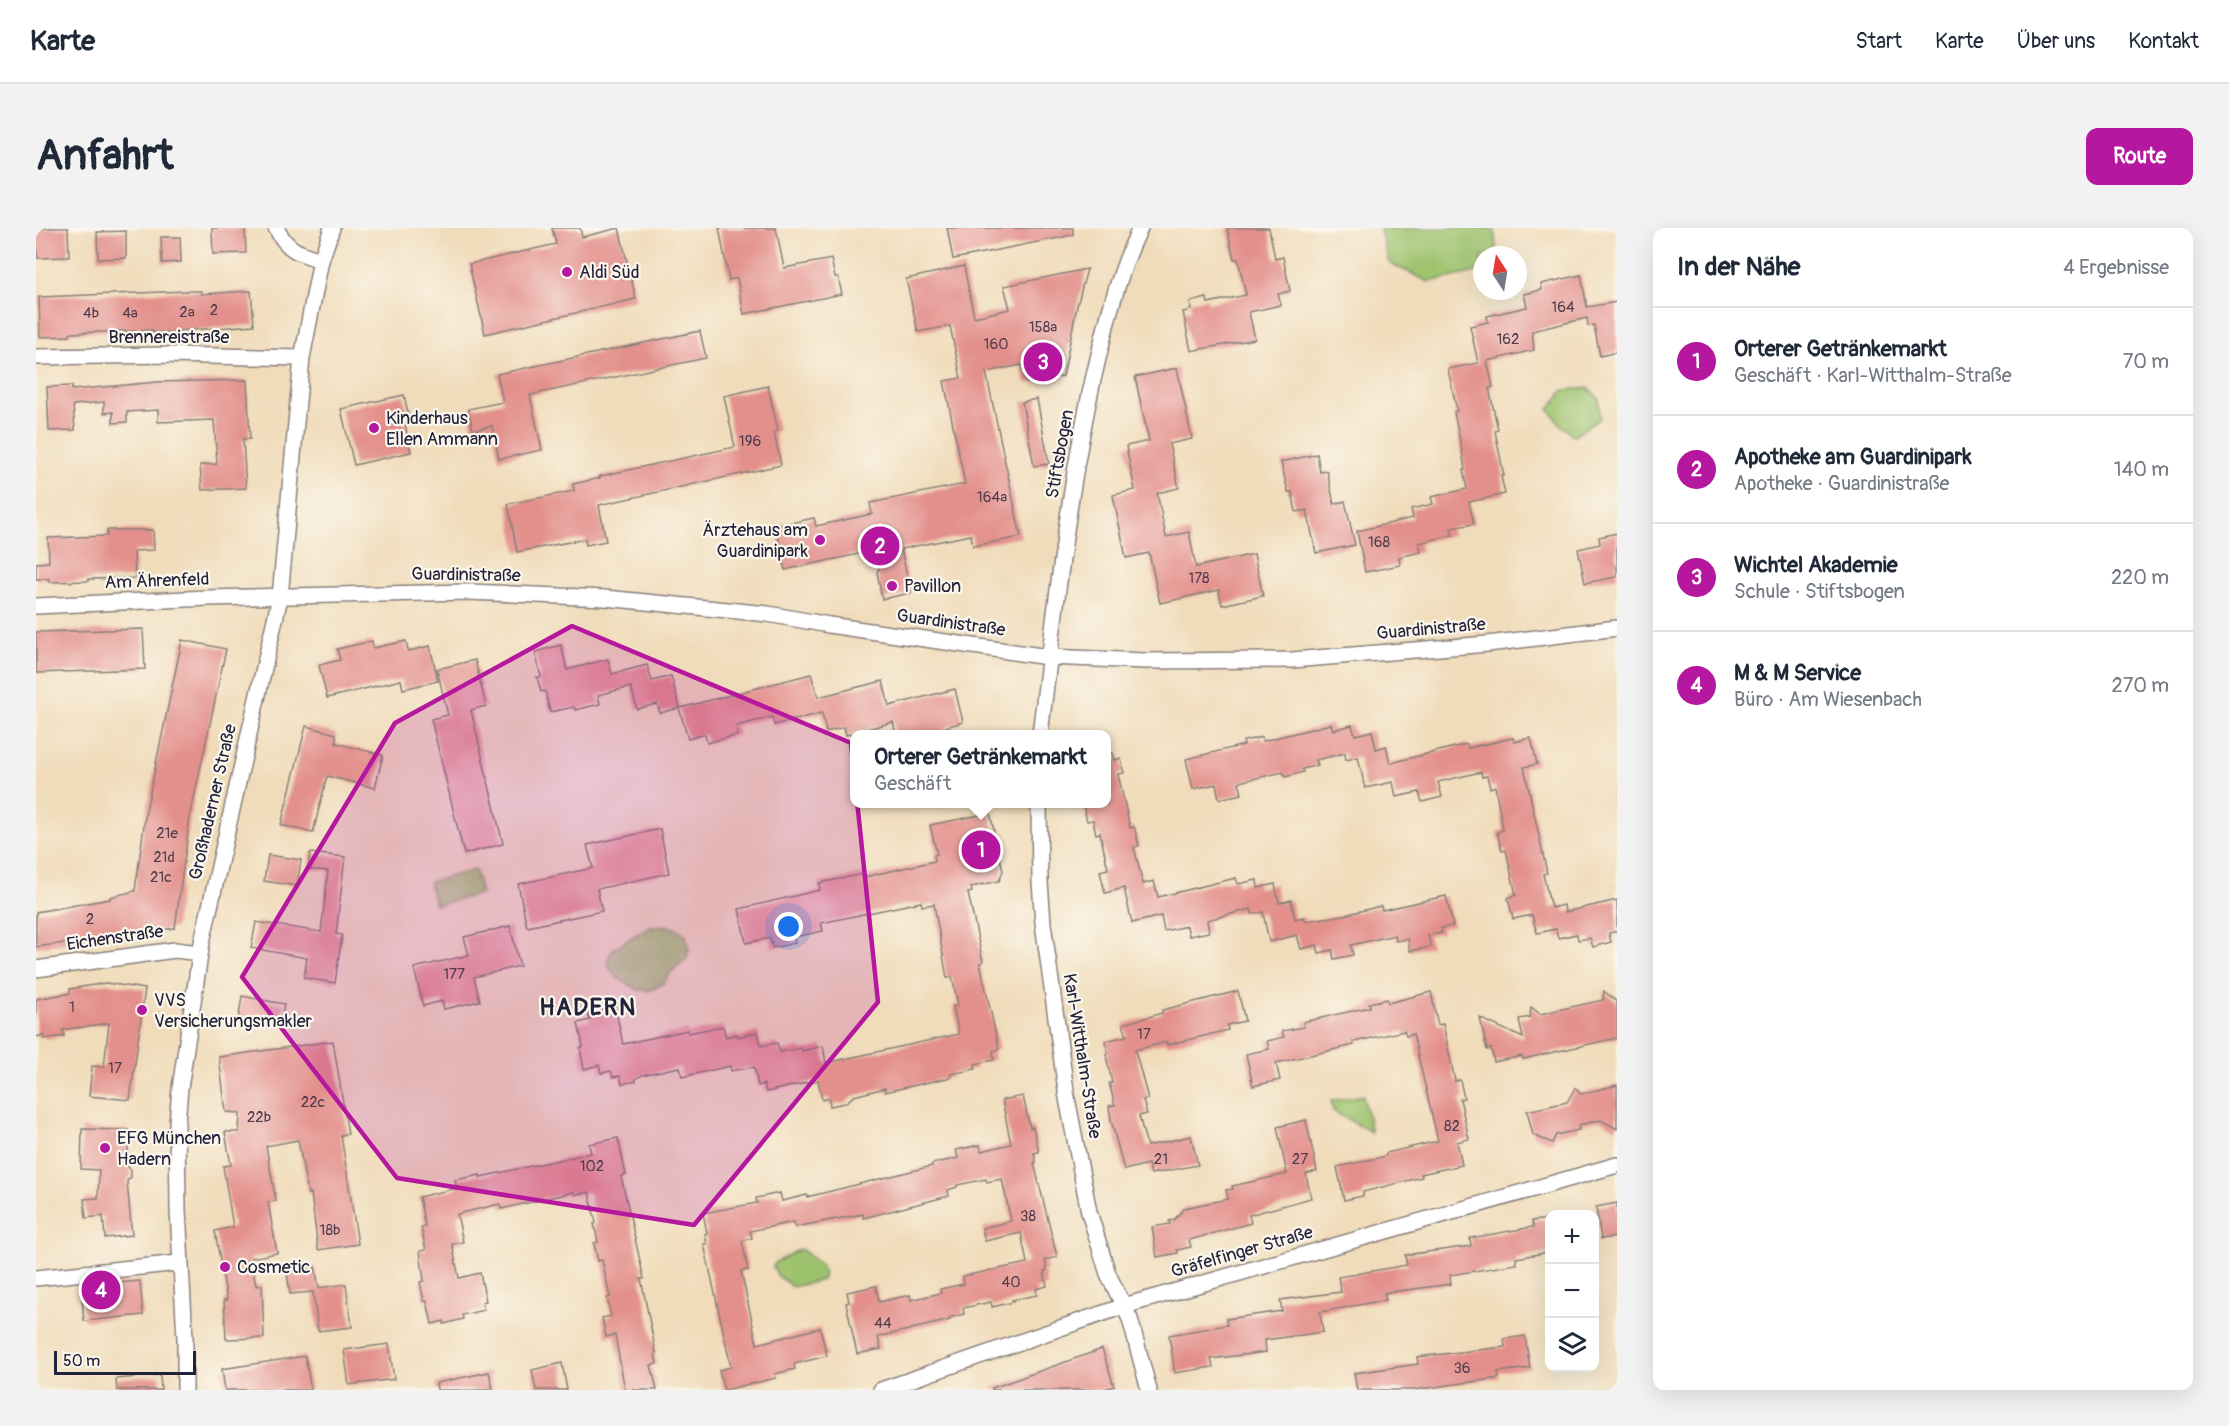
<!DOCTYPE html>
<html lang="de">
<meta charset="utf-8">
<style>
body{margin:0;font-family:Pangolin,sans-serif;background:#f2f2f3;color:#1f2937}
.controls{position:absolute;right:18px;bottom:18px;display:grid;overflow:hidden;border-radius:12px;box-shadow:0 6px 24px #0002}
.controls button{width:54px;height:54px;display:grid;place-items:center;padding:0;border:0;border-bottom:2px solid #e0e1e3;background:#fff;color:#1f2937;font:30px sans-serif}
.compass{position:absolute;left:1437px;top:18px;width:54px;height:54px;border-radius:50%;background:#fff;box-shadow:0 6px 24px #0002;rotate:348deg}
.scale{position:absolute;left:18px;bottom:15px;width:142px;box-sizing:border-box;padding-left:6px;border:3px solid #22223b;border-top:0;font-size:16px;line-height:21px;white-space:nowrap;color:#22223b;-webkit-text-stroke:4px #fbf7ec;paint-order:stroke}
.you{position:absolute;left:753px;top:699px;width:21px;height:21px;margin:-15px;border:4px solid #fff;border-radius:50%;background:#1a73e8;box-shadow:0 0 0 9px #1a73e833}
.badge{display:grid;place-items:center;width:39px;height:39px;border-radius:50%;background:#b5179e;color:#fff;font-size:20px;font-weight:700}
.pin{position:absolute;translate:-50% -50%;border:3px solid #fff;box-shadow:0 2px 6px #0006}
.popup{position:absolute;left:814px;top:502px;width:261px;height:78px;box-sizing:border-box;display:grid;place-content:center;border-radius:12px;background:#fff;filter:drop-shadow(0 2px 4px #0005);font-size:20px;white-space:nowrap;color:#747a83}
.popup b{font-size:22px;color:#1f2937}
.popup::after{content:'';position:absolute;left:50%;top:100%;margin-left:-12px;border:12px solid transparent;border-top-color:#fff}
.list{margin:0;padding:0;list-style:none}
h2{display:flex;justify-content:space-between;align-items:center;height:78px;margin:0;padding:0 24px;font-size:26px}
h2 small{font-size:20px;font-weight:400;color:#747a83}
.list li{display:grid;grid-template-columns:39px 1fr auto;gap:18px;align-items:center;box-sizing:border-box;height:108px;padding:0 24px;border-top:2px solid #e0e1e3}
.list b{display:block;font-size:22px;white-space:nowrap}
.list p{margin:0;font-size:20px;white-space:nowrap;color:#747a83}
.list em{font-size:20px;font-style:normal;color:#747a83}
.icon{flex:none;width:33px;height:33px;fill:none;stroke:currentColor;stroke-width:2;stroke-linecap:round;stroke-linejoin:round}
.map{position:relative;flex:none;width:1581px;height:1162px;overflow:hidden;border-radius:12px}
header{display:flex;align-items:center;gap:36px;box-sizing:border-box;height:84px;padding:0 30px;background:#fff;border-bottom:2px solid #e0e1e3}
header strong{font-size:28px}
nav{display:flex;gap:33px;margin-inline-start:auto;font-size:21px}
.intro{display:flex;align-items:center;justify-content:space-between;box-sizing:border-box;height:144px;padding:0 36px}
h1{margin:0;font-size:42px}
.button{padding:15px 27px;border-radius:12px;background:#b5179e;color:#fff;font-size:21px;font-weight:700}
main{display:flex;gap:36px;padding:0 36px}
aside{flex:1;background:#fff;border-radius:12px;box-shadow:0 6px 24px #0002}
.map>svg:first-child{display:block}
</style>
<header>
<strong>Karte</strong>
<nav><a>Start</a><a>Karte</a><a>Über uns</a><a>Kontakt</a></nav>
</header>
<div class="intro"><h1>Anfahrt</h1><a class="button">Route</a></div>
<main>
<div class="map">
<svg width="1581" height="1162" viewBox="0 0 1581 1162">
<rect width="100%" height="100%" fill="#fbf7ec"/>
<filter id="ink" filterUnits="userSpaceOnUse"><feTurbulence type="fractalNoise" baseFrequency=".0167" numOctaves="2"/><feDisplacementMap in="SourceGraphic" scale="12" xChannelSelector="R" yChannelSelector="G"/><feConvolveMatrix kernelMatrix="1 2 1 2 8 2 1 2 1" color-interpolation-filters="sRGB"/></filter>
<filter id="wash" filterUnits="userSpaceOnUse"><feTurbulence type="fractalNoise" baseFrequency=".008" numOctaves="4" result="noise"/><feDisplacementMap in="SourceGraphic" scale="24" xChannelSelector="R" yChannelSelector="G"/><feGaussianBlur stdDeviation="1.35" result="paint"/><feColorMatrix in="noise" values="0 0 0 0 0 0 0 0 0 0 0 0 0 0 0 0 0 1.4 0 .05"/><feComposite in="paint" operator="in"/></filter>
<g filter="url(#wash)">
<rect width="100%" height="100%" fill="#f0dcba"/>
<g fill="#9dc26d" stroke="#607254" stroke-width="1.5">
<polygon points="1347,0 1458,0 1461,27 1446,27 1446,43 1393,54 1353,35 1344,2"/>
<polygon points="1552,160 1563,170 1564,190 1538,208 1526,198 1513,181 1528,162"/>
<polygon points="439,642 445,666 399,677 393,654"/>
<polygon points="629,697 643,702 650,708 653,719 651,730 633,746 627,756 615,762 603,762 583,751 573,740 572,730 577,721 610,700"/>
<polygon points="1327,867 1335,904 1297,883 1295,873"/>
<path d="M764,1021C768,1023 786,1037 787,1041C789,1045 787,1048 786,1052L756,1059L741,1047L737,1038L740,1034Z"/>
</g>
<g id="blocks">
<g fill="#e38f8b">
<polygon points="0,0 32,0 33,29 1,30"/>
<polygon points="176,0 209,0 210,25 177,26"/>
<polygon points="516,0 544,0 546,9 583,0 600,71 449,106 433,36 520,16"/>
<polygon points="683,0 740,0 748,40 795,31 799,49 802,49 806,66 708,86 701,50 693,52"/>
<polygon points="911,0 1037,0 1037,7 917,31"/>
<polygon points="1191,0 1233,0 1239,31 1247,29 1254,63 1242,66 1245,77 1213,84 1219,111 1155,123 1147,84 1155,82 1154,74 1171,70 1172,75 1210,67 1202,31 1198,31"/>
<polygon points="90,3 90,30 62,31 61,4"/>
<polygon points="125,9 144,9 145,34 126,35"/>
<polygon points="928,38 938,89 974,81 968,58 1051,41 1041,78 1027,148 990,155 986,137 950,144 985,309 937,318 935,307 865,321 875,365 846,371 841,344 854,319 749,342 740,298 778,290 780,298 836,286 834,275 929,256 908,153 925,150 914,98 882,104 870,51"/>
<polygon points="1545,47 1551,79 1581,74 1581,124 1564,128 1558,97 1552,98 1551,90 1496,103 1498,122 1451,133 1457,159 1453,160 1462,202 1459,203 1468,248 1465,248 1469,266 1433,274 1438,296 1415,300 1417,307 1383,315 1385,324 1363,329 1364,337 1329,344 1321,303 1377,290 1375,281 1397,276 1395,269 1431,261 1427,242 1429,242 1427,229 1418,184 1421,183 1412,141 1442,135 1434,98 1452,94 1451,88 1491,79 1488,66 1506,62 1505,56"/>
<polygon points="151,63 165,63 165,66 215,63 218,97 117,105 117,102 34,105 34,108 4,109 3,69"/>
<polygon points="664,103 670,130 494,167 506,222 463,231 456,198 437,202 432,181 467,174 461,146"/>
<polygon points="1141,140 1156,211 1133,216 1143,260 1121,265 1130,309 1153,304 1160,339 1218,326 1227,368 1186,377 1183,362 1124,375 1113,325 1090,330 1077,267 1099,262 1090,218 1113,213 1099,149"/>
<polygon points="211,152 214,211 207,211 210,260 166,262 164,237 181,236 178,192 122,194 122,182 91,184 91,194 77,195 77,184 68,185 68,174 37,177 39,202 13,203 11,159 36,158 36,162 121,154"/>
<polygon points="732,158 742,203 738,204 745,237 563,277 570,313 550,317 549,311 481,324 472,276 538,263 537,256 564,250 564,248 699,219 688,168"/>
<polygon points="368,167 373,190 368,191 375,224 318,237 305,181"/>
<polygon points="1001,171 1013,236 998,238 986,174"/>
<polygon points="1281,226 1284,244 1291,243 1298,276 1309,273 1319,317 1280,325 1271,282 1260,284 1256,264 1252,264 1245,234"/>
<polygon points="71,302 117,302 118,322 98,323 99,350 53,351 53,353 13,354 13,351 0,351 0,335 13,334 12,310 71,308"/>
<polygon points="1581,305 1581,349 1549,355 1542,321 1564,316 1563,309"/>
<polygon points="107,401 109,441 0,445 0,404"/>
<polygon points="146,412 190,421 154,589 139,700 0,719 0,684 74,671 74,669 99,663 110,583"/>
<polygon points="336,413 337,420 370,413 372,423 394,418 402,453 367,461 365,452 291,470 283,437 304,432 301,421"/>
<polygon points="525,417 531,442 572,431 576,446 611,437 616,453 635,448 644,480 775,446 782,469 847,453 853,478 919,461 927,494 910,499 911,507 860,507 857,494 810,507 808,499 790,504 786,485 738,497 736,489 700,498 702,507 671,515 669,506 652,511 643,480 624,485 621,476 601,481 595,459 562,467 564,476 539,482 538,479 514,484 509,463 505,464 501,449 505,449 499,424"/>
<polygon points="439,432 450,478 435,482 467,616 428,626 395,491 412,487 401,441"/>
<polygon points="1295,496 1297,502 1316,497 1319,507 1336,503 1340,521 1350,518 1354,535 1431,516 1432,520 1477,510 1478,514 1495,510 1501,536 1488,539 1511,645 1507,646 1515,680 1528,677 1529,684 1581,672 1581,703 1573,705 1575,714 1557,719 1554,710 1542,712 1541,706 1522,710 1520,701 1501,705 1496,687 1477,691 1472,670 1480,667 1470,622 1466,623 1461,604 1467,602 1459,558 1454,560 1451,548 1446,549 1445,544 1402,554 1406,569 1386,574 1383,564 1360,569 1357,554 1329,560 1322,529 1310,532 1309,525 1280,532 1282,537 1266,541 1267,544 1249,549 1247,544 1203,554 1206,566 1183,571 1180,556 1157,561 1150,531 1208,517 1207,513 1226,509 1227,513"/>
<polygon points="270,498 300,506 300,515 347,527 339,560 291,548 277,605 245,597"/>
<polygon points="1077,525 1079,532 1085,530 1088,545 1082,546 1094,600 1098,599 1101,609 1103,618 1098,619 1107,656 1118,653 1122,669 1200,650 1202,656 1221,652 1222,660 1239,656 1243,675 1255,672 1259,691 1268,689 1269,693 1308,687 1345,678 1346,682 1410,668 1417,698 1405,700 1406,705 1392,707 1395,719 1374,723 1372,711 1360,713 1359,707 1315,717 1317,727 1298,731 1296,722 1283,725 1281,717 1265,721 1261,707 1233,714 1227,684 1216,686 1215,681 1171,692 1173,704 1153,708 1151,698 1128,703 1125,688 1096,695 1088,660 1069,665 1064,643 1072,641 1064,605 1060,606 1057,592 1051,593 1047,576 1071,576 1071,526"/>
<polygon points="954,585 967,643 963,653 935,659 936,664 932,665 947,734 944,735 963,821 957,823 958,832 939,836 940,841 915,846 916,849 849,864 849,860 818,868 809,875 794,878 793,870 786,872 782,852 730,864 728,856 722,858 718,839 695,843 694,838 646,849 644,839 606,847 600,851 600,853 586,856 584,848 577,849 575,843 565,845 563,837 548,841 544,820 547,819 542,795 554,792 552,784 579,778 587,816 652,802 652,805 687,798 690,809 701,806 702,809 722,804 725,818 741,815 744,824 765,820 766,823 787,818 790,835 923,806 917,778 922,777 916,749 911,750 898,676 886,678 885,674 785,695 787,703 758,709 759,715 736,720 734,710 710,715 703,681 784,662 783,655 827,646 828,649 899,633 898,627 901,626 894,597"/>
<polygon points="624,601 633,645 561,661 566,683 491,699 482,656 557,640 551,617"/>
<polygon points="274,625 309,629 300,706 306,707 299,755 268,750 271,730 215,720 220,694 285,704 292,643 272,641"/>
<polygon points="232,627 265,632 261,658 228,653"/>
<polygon points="474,698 484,738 438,749 444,773 408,781 406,773 387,778 378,740 433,727 428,709"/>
<polygon points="70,755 109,761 94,872 53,868 56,838 68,839 73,795 27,802 28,808 8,811 8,807 0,809 0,771 34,765 34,761"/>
<polygon points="1202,763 1209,793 1191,797 1192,802 1131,817 1131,814 1099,822 1112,871 1107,872 1111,886 1103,888 1111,918 1155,908 1162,937 1115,946 1112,936 1088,942 1075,892 1073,878 1079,877 1073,855 1076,855 1070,827 1072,826 1069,813 1091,808 1087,796 1126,785 1126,782"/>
<polygon points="1568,763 1581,774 1581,810 1487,831 1486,828 1458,834 1455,821 1451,822 1444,790 1487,810 1483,791 1494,789 1495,779 1504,786 1567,772"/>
<polygon points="1395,764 1402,797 1407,796 1419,853 1424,852 1428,870 1424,871 1433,911 1421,914 1426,937 1385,946 1386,949 1327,964 1327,968 1308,972 1301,939 1350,928 1350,925 1402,913 1377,806 1370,808 1368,803 1317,814 1318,817 1240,835 1244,852 1217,858 1210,826 1233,821 1231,813 1248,809 1246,803 1268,799 1267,794 1334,779 1333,775 1351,771 1352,775"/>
<polygon points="206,768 248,776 244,799 202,794"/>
<polygon points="297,813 312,906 305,907 322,1016 282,1022 275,965 272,966 262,912 230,918 240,973 232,974 241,1025 215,1030 220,1058 226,1057 228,1110 190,1111 188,1072 191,1072 179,1003 197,999 187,938 195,937 189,904 203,904 204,885 190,884 183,829"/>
<polygon points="1581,857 1581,901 1565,892 1542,897 1543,902 1520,907 1516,915 1497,907 1491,883 1531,874 1539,860 1545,866"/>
<polygon points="987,868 994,900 997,899 1003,924 998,925 1000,935 998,935 1021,1029 1009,1032 1011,1042 1008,1043 1011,1058 1000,1061 1001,1067 976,1072 977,1074 956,1079 955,1074 927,1080 928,1086 913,1090 914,1092 842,1109 845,1121 821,1126 810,1075 813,1074 811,1064 840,1058 843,1074 874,1067 875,1072 905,1065 904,1061 928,1056 927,1048 991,1035 985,1005 949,1013 946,1000 975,993 966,951 951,954 950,951 921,957 921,959 912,962 913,968 827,990 827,986 759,999 758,994 714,1003 716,1010 706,1013 712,1042 705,1043 721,1116 784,1100 791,1128 758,1136 759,1141 739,1146 740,1150 688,1162 683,1142 695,1139 668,1016 671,1016 669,1006 671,1005 667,985 721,975 720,970 744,965 746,973 771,967 771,969 896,938 896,936 922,930 920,922 944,917 945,923 975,916 966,872"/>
<polygon points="1270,892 1281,943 1270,946 1275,970 1213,987 1215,995 1153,1012 1155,1019 1141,1022 1142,1025 1121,1029 1116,999 1134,996 1133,993 1139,991 1148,980 1192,971 1190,962 1197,961 1196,958 1251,946 1241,899"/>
<polygon points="46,901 92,902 92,939 95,942 95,949 91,953 96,1007 69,1010 67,988 50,990 48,971 62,970 63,942 45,941"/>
<polygon points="582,910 590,947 585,948 608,1051 605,1051 620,1125 619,1126 621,1136 615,1137 621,1162 589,1162 579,1107 570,1109 566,1090 575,1088 571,1070 574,1069 566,1032 562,1033 558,1015 562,1014 558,996 560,995 553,964 539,967 538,964 465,981 464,976 421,986 427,1014 416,1016 423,1050 444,1045 450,1073 446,1074 448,1082 426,1087 427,1091 408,1096 408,1093 396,1096 391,1073 388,1073 384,1054 388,1053 384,1023 390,1022 385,999 389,998 383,969 421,960 419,952 444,947 444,949 555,925 553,916"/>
<polygon points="1581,975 1581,1009 1565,1011 1560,979"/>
<polygon points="1514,991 1514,1024 1480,1030 1481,1036 1414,1047 1415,1056 1348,1065 1350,1072 1284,1084 1287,1104 1229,1112 1230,1124 1175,1131 1177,1139 1139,1145 1133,1107 1191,1097 1190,1091 1246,1083 1244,1072 1305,1064 1302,1049 1371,1037 1369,1027 1435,1018 1434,1010 1497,999 1496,993"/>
<polygon points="279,1039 283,1060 310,1056 316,1099 282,1103 277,1064 254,1066 251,1044"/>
<polygon points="104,1053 107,1087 48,1093 45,1058"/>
<polygon points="1489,1108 1494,1140 1462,1144 1463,1150 1377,1162 1321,1162 1318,1145 1382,1136 1381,1129 1469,1119 1468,1111"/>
<polygon points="353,1116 358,1151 313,1157 308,1122"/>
<polygon points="1066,1121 1078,1158 1066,1162 956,1162 956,1160"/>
<polygon points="269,1128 275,1162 189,1162 186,1141"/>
<polygon points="526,1135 531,1162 500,1162 496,1142"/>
<polygon points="453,1144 457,1162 401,1162 400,1155"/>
<polygon points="124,1147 125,1162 81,1162 80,1151"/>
</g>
</g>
</g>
<g filter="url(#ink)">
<use href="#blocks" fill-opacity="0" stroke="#897f7a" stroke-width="1.5"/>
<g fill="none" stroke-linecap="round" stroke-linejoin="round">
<defs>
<g id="street">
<path d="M240,0C252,23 262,25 285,32"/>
<polyline points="0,129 132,127 266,130"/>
<polyline points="0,378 172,370 433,364 569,370 732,386 793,397 1012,429 1109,433 1256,432 1452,416 1581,400"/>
<path d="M1004,506C1019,388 1031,268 1057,152C1069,100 1081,48 1104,0"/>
<polyline points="1003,576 1004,654 1007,695 1031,870 1053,984 1072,1046 1094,1091 1113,1162"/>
<polyline points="0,741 139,722 164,725"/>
<polyline points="0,1050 143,1035"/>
<polyline points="149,1162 149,1110 142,982 141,895 144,860 166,714 244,369 266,130 285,32 296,0"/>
<polyline points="845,1162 1088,1078 1581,937"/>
</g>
</defs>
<use href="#street" stroke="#897f7a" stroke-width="18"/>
<use href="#street" stroke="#fff" stroke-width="15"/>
</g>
</g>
<path fill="#b5179e" fill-opacity="0.2" stroke="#b5179e" stroke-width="4.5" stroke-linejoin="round" d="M536,398L815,515L842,774L658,997L361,950L206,749L359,495Z"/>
<g fill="#b5179e" stroke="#fbf7ec" stroke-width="2">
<circle cx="531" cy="44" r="6"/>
<circle cx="338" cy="200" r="6"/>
<circle cx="784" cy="312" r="6"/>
<circle cx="856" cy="358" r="6"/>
<circle cx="106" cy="782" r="6"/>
<circle cx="69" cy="920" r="6"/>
<circle cx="189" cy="1039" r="6"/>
</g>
<g text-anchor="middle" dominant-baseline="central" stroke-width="4.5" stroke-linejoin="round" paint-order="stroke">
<g font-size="15" fill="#523d4f">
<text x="1527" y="79">164</text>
<text x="178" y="82">2</text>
<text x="151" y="84">2a</text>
<text x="55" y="85">4b</text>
<text x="94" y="85">4a</text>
<text x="1007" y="99">158a</text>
<text x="1472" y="111">162</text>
<text x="960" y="116">160</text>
<text x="714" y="213">196</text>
<text x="956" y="269">164a</text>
<text x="1343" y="314">168</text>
<text x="1163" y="350">178</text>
<text x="131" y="605">21e</text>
<text x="128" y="629">21d</text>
<text x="125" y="649">21c</text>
<text x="54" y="691">2</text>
<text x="418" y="746">177</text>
<text x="36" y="779">1</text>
<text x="1108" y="806">17</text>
<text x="79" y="840">17</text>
<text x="277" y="874">22c</text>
<text x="223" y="889">22b</text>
<text x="1416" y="898">82</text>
<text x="1125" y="931">21</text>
<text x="1264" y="931">27</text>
<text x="556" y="938">102</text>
<text x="992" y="988">38</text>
<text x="294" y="1002">18b</text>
<text x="975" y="1054">40</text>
<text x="847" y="1095">44</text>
<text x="1426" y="1140">36</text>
</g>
<g font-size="18" fill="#22223b" stroke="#fbf7ec" text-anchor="start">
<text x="543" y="44">Aldi Süd</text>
<text x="350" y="190">Kinderhaus<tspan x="350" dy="21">Ellen Ammann</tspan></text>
<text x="772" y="302" text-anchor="end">Ärztehaus am<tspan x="772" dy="21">Guardinipark</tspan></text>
<text x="868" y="358">Pavillon</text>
<text x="118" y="772">VVS<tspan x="118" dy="21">Versicherungsmakler</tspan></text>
<text x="81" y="910">EFG München<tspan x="81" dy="21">Hadern</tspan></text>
<text x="201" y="1039">Cosmetic</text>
</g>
<g font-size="18" fill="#22223b" stroke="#fbf7ec">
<text x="133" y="109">Brennereistraße</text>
<text transform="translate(1024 226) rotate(-80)">Stiftsbogen</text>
<text transform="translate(430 347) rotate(1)">Guardinistraße</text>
<text transform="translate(121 353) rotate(-2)">Am Ährenfeld</text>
<text transform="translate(915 395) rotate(8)">Guardinistraße</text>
<text transform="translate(1395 401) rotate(-5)">Guardinistraße</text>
<text transform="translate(177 574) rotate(-77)">Großhaderner Straße</text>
<text transform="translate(79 710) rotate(-8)">Eichenstraße</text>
<text transform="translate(1046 828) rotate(81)">Karl-Witthalm-Straße</text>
<text transform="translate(1206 1024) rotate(-16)">Gräfelfinger Straße</text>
</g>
<g font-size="24" font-weight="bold" letter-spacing="1.5" fill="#22223b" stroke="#fbf7ec">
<text x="552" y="779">HADERN</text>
</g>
</g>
</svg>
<div class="controls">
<button>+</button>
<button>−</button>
<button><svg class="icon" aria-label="layers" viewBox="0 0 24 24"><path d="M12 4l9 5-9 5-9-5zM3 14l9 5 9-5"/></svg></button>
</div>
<svg class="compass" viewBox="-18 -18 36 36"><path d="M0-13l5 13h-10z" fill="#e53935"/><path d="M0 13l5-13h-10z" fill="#747a83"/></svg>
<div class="scale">50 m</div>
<div class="you"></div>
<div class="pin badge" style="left:945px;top:622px">1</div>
<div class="popup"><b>Orterer Getränkemarkt</b>Geschäft</div>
<div class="pin badge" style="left:844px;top:318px">2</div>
<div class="pin badge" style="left:1007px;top:134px">3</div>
<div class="pin badge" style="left:65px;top:1062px">4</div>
</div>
<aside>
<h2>In der Nähe<small>4 Ergebnisse</small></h2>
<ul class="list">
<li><span class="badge">1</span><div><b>Orterer Getränkemarkt</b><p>Geschäft · Karl-Witthalm-Straße</p></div><em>70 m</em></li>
<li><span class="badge">2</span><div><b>Apotheke am Guardinipark</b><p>Apotheke · Guardinistraße</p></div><em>140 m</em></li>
<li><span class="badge">3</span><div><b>Wichtel Akademie</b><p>Schule · Stiftsbogen</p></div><em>220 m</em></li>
<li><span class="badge">4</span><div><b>M &amp; M Service</b><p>Büro · Am Wiesenbach</p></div><em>270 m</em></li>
</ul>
</aside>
</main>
